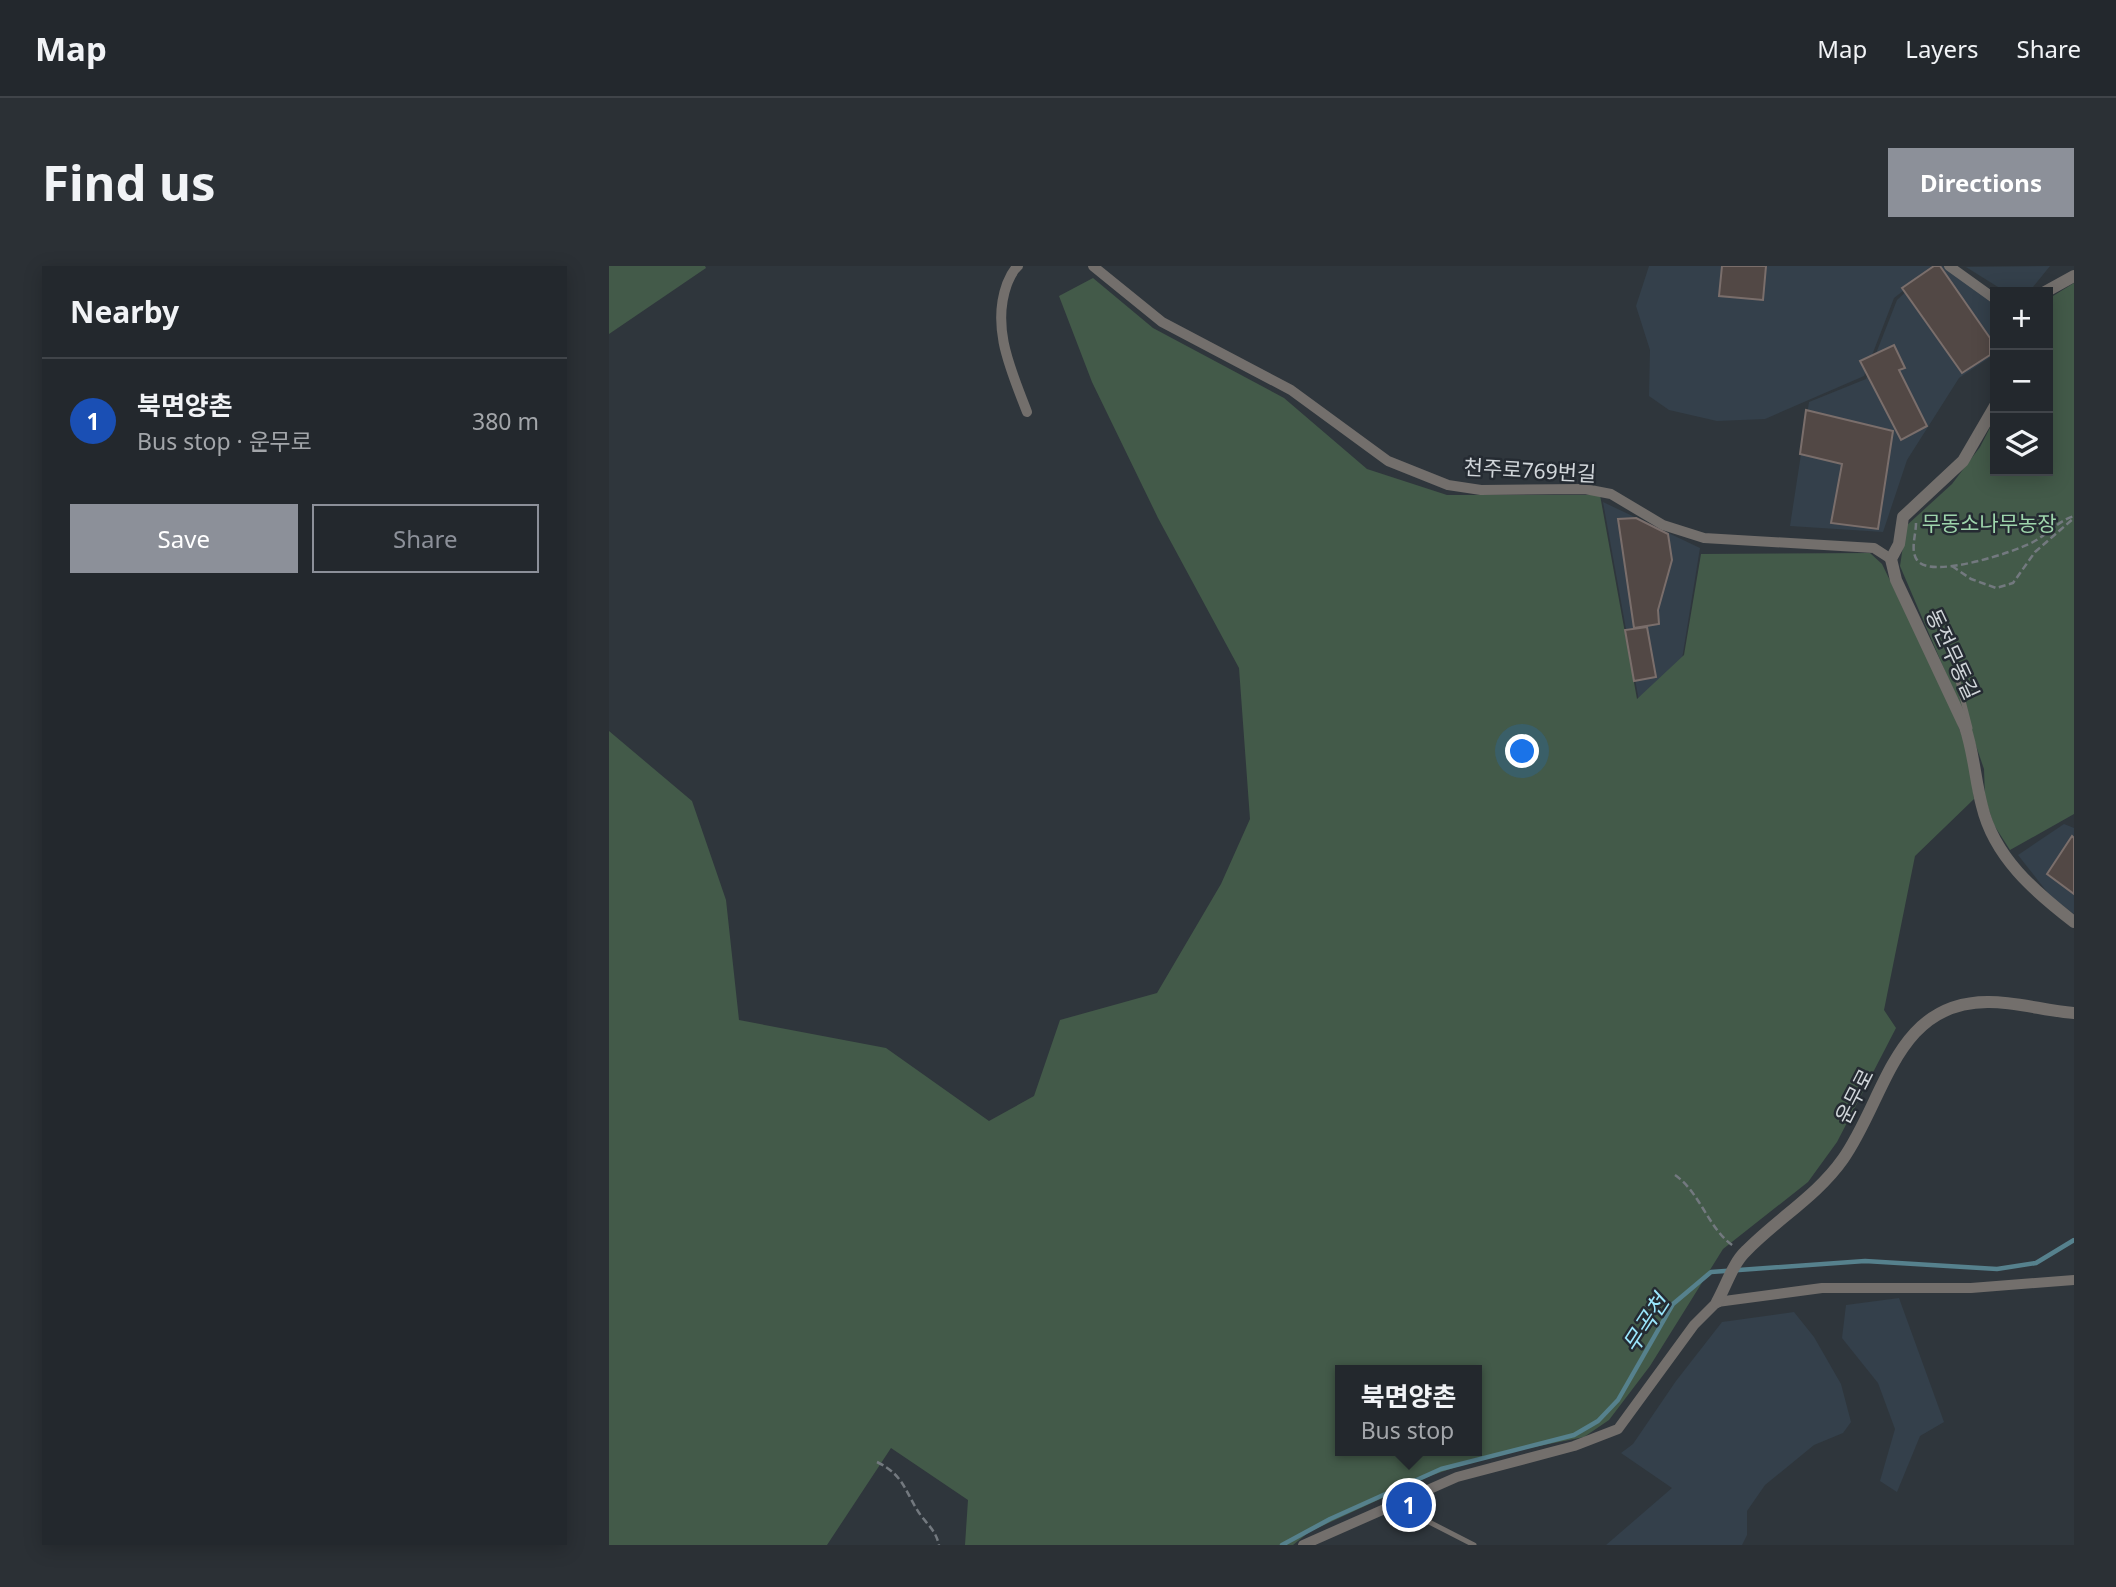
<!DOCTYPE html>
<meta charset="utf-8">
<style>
body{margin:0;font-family:"Noto Sans","Noto Sans KR",sans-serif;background:#2b3035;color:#f1f3f6}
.controls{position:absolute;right:21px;top:21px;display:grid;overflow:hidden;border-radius:0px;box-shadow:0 4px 18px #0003}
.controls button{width:63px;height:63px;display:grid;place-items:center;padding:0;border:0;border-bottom:2px solid #404449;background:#23282d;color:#f1f3f6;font:35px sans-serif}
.you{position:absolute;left:914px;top:486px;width:24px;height:24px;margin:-18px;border:5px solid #fff;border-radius:50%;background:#1a73e8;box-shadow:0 0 0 10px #1a73e833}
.badge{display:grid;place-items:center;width:46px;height:46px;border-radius:50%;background:#8c9099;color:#fff;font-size:23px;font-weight:700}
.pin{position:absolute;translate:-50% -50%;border:4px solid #fff;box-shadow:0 2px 7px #0006}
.popup{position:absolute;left:726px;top:1099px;width:147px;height:91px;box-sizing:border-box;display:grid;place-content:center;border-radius:0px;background:#23282d;filter:drop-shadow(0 2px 5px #0005);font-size:23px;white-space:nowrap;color:#a3a6aa}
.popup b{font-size:26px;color:#f1f3f6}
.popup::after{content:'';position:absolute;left:50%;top:100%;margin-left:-14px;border:14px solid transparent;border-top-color:#23282d}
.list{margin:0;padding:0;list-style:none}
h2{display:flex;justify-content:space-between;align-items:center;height:91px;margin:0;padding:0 28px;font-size:30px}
h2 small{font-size:23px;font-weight:400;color:#a3a6aa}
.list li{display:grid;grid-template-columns:46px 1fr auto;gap:21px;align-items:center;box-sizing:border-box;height:126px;padding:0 28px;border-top:2px solid #404449}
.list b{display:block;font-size:26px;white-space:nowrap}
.list p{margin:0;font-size:23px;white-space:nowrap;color:#a3a6aa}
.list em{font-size:23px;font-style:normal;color:#a3a6aa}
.actions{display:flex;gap:14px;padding:21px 28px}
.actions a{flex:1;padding:16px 0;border:2px solid #8c9099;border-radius:0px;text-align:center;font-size:24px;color:#8c9099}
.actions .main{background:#8c9099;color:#fff}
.icon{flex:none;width:38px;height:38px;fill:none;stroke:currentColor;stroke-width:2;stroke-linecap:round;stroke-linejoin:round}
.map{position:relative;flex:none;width:1465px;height:1279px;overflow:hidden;border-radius:0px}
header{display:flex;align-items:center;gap:42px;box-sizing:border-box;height:98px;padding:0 35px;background:#23282d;border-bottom:2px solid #404449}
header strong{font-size:33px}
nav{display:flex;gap:38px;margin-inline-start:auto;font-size:24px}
.intro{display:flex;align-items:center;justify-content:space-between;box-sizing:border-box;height:168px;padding:0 42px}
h1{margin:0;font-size:49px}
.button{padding:18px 32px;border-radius:0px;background:#8c9099;color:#fff;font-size:24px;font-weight:700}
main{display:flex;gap:42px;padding:0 42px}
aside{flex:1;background:#23282d;border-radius:0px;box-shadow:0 4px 18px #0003}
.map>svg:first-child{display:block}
</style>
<header>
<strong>Map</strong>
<nav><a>Map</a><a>Layers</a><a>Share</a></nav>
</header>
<div class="intro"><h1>Find us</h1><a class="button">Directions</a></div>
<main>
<aside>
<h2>Nearby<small></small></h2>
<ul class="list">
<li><span class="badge" style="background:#1a4fb4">1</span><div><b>북면양촌</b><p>Bus stop · 운무로</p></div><em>380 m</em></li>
</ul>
<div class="actions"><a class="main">Save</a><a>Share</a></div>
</aside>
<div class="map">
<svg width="1465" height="1279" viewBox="0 0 1465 1279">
<rect width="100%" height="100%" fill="#2f363c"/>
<g fill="#34404b">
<polygon points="1040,0 1339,0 1386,35 1386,88 1350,112 1298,194 1274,266 1181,260 1200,136 1257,113 1288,34 1317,7 1285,32 1255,110 1156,153 1108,155 1060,144 1040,130 1041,84 1027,40"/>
<polygon points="1441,0 1420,26 1397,26 1357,1"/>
<polygon points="994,236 1091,282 1073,393 1030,435"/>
<polygon points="1455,558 1465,562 1465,648 1442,631 1409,589"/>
<polygon points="1290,1032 1335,1156 1311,1170 1288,1226 1271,1215 1286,1163 1269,1117 1233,1072 1237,1039"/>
<polygon points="1185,1046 1205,1071 1232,1118 1242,1156 1234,1167 1205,1179 1156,1219 1138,1245 1138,1269 1133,1279 997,1279 1063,1222 1012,1187 1024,1178 1067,1115 1113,1056"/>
</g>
<g fill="#435a49" fill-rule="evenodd">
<polygon points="0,0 96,0 97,2 0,68"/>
<path d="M484,12L544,62L675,132L758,203L838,229H991L1028,433L1075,389L1092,288L1261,287L1273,298L1340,436L1359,486L1365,533L1306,590L1275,744L1287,762L1228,876L1199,916L1114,983L1041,1100L1000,1154L975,1171L876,1191L821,1210L700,1266L684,1279H356L359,1234L282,1182L218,1279H0V465L83,535L117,634L130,754L277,782L380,855L425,830L451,754L548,727L612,618L641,553L630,402L549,252L483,116L450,30ZM732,1104H868V1185H732Z"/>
<polygon points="1465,17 1465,548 1401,584 1385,559 1376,532 1375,503 1363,468 1291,300 1297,260 1343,218 1371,181 1386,152 1386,205 1439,205 1439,33"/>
</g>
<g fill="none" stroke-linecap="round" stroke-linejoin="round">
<polyline stroke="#56818d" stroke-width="4.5" points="673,1279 721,1253 832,1203 965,1169 989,1155 1009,1134 1064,1038 1102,1006 1256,995 1388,1003 1427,997 1465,974"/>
</g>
<g fill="#524845" stroke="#7a6e6b" stroke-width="2">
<polygon points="1113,0 1157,0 1154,34 1110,30"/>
<polygon points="1325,0 1331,0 1381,72 1381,89 1353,107 1293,22"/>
<polygon points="1285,79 1296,102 1290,104 1318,160 1292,174 1251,95"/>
<polygon points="1197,144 1284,165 1269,263 1222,257 1233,198 1191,188"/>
<polygon points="1027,252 1059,268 1063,294 1049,344 1050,358 1025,362 1009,253"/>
<polygon points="1038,361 1047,411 1025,415 1016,364"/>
<polygon points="1463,570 1465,572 1465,628 1438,608"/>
</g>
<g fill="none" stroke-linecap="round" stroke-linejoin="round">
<g stroke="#73797f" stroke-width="2.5" stroke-dasharray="7 3.5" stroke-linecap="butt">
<path d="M1307,257C1307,269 1301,284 1308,294C1321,314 1406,286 1424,276C1439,268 1449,255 1465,250"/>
<polyline points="1343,300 1362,313 1387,322 1404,317 1426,286 1465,252"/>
<path d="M1066,909C1092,927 1100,965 1126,981"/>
<path d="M268,1196C297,1210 296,1228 313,1251C321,1261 327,1266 330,1279"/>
</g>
<g stroke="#736f6c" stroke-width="5">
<polyline points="1348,411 1361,462"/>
<polyline points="787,1239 865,1279"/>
</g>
<g stroke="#736f6c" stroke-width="10">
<path d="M409,0C403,5 401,11 398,18C382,62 402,104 418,146"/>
<polyline points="484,0 553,56 682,124 779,195 839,219 872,224 976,223 1002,228 1054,259 1095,272 1265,282 1282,293"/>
<polyline points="1340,0 1386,33"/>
<polyline points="694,1279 848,1211 965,1180 1009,1163 1085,1059 1108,1036 1213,1022 1362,1022 1465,1014"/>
</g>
<g stroke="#736f6c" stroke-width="12">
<polyline points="1436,26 1465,10"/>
<path d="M1386,140L1354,195L1294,251L1290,278L1282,293L1287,314L1356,461C1365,487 1366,514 1373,540C1385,591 1426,626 1465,656"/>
<path d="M1108,1036C1117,1020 1124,997 1137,985C1168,953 1208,930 1234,893C1277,832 1286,735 1380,736C1409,736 1437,745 1465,747"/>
</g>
</g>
<g text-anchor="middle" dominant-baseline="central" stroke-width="5" stroke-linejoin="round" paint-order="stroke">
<g font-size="21" fill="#d1d6da" stroke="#252b32">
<text transform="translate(921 204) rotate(3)">천주로769번길</text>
<text transform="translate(1344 388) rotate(65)">동전무동길</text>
<text transform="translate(1245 830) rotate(-63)">운무로</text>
</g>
<g font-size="21" fill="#9ed5ac" stroke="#252b32">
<text x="1380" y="257">무동소나무농장</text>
</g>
<g font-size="23" font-style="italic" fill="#9be7fd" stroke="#252b32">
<text transform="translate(1036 1057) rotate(-57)">무곡천</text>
</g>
</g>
</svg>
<div class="controls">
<button>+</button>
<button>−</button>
<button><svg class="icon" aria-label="layers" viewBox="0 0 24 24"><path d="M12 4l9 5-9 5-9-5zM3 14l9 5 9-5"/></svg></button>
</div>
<div class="you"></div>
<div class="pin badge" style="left:800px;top:1239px;background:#1a4fb4">1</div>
<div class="popup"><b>북면양촌</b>Bus stop</div>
</div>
</main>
